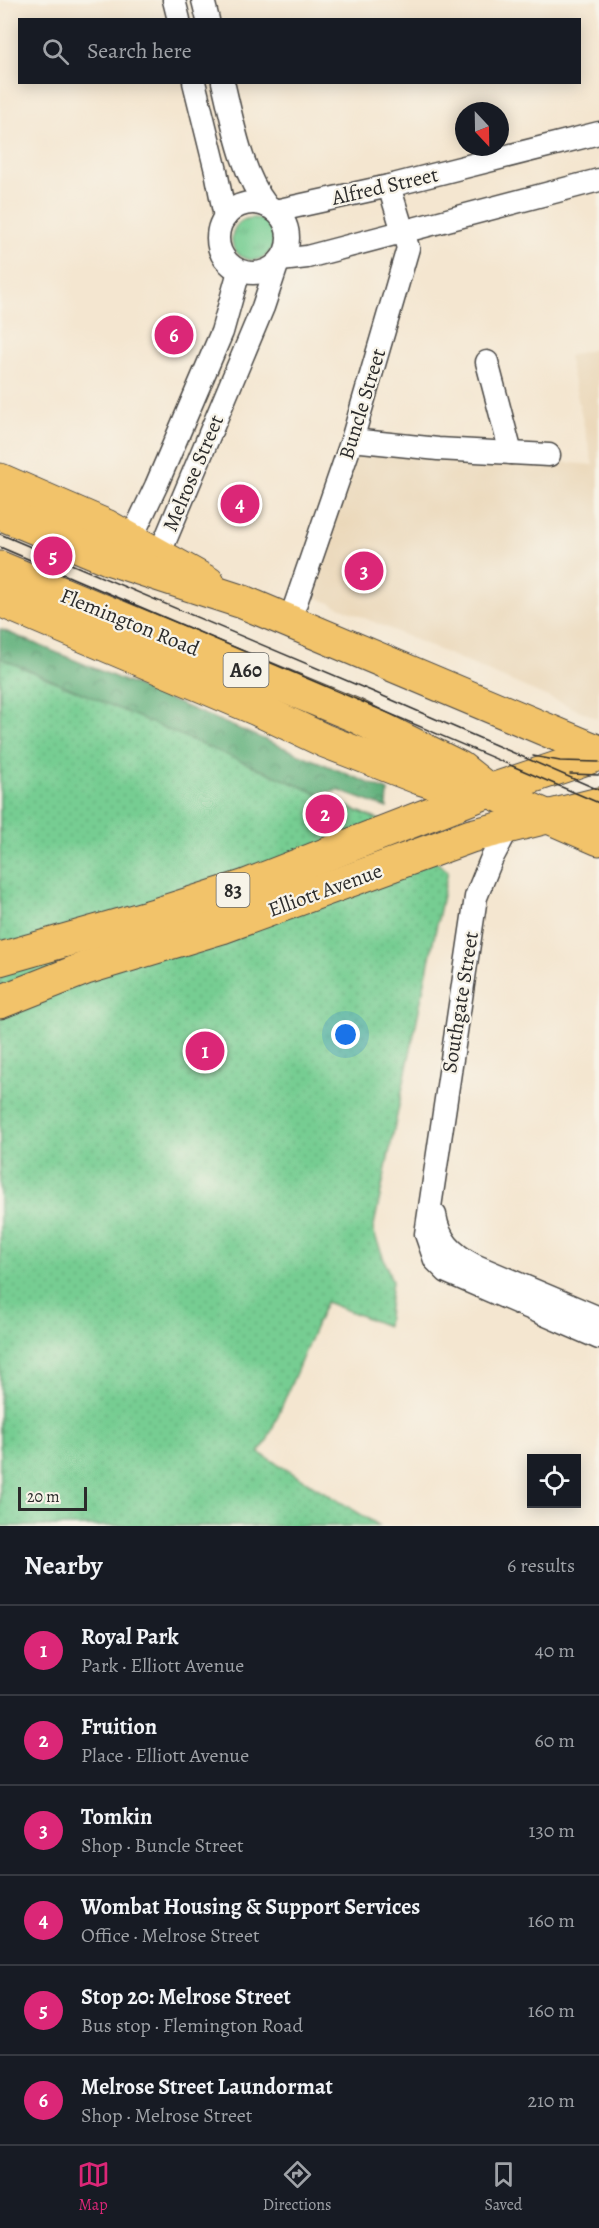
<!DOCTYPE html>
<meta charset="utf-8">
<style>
body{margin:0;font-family:Alegreya,serif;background:#242831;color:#f1f3f6}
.controls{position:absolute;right:18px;bottom:18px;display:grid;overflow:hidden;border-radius:0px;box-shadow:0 3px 15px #0003}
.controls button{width:54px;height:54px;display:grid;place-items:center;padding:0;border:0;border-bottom:2px solid #363941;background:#171b24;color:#f1f3f6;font:30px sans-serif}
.compass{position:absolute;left:455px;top:102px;width:54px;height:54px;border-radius:50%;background:#171b24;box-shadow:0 3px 15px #0003;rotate:158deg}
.scale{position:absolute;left:18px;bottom:15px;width:69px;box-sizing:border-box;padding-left:6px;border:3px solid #2b2b2b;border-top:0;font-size:16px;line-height:21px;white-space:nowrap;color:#2b2b2b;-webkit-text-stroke:4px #f7f3e8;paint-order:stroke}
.you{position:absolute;left:346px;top:1035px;width:21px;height:21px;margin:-15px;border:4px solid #fff;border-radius:50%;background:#1a73e8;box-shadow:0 0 0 9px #1a73e833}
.badge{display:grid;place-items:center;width:39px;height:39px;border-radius:50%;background:#db2777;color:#fff;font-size:20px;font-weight:700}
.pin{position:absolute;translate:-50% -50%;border:3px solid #fff;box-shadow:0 2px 6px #0006}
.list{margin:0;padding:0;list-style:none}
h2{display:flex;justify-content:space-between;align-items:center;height:78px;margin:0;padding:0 24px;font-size:26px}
h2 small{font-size:20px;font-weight:400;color:#9ea1a6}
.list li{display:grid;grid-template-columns:39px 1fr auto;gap:18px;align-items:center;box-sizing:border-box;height:90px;padding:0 24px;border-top:2px solid #363941}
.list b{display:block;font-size:22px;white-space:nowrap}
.list p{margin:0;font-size:20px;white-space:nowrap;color:#9ea1a6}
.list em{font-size:20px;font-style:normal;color:#9ea1a6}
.icon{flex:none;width:33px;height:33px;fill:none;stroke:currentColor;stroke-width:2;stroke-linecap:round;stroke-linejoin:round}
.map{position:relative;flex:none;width:599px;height:1526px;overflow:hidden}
.search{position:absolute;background:#171b24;box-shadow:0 3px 15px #0003;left:18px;right:18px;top:18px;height:66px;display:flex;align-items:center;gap:15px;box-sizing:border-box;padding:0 21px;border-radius:0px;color:#9ea1a6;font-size:22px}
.sheet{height:618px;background:#171b24}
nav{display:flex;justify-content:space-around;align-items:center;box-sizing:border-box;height:84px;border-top:2px solid #363941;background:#171b24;font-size:16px;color:#9ea1a6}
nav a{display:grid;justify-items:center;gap:3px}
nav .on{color:#db2777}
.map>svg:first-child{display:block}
</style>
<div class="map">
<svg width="599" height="1526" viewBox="0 0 599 1526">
<defs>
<pattern id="grass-tufts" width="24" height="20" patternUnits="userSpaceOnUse" patternTransform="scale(1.5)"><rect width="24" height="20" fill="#76cd92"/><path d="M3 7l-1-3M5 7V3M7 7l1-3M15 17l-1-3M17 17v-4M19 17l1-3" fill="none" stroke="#66b07e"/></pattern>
<pattern id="forest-crowns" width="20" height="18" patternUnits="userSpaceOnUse" patternTransform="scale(1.5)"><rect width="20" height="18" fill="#60b07c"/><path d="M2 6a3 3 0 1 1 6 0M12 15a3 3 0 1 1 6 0" fill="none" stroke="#4f8f66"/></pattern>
<pattern id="park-dots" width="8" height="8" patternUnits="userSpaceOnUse" patternTransform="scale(1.5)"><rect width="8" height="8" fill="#76cd92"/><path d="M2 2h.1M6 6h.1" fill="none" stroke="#66b07e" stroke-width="1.8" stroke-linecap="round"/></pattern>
</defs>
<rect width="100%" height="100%" fill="#f7f3e8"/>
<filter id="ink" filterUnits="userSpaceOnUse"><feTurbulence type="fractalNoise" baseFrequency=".0167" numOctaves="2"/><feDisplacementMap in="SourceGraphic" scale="12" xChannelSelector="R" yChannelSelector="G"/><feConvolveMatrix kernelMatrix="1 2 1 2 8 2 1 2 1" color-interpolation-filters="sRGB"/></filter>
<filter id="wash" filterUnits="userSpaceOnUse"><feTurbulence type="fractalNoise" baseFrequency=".008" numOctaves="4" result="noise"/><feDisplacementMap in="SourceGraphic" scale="24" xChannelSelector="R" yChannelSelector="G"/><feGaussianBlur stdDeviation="1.35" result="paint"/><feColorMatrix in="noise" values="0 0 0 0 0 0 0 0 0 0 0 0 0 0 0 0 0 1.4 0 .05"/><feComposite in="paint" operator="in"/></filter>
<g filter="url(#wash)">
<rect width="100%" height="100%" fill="#f4e6d0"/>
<polygon fill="#ebd8ba" points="599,348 599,719 302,591 361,445 593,465 568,356"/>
<circle fill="url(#grass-tufts)" stroke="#507c5e" stroke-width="1.5" cx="253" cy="239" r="21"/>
<polygon fill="url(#forest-crowns)" stroke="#466e54" stroke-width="1.5" points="0,629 388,791 387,808 340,791 289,795 0,754"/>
<polygon fill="url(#park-dots)" stroke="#507c5e" stroke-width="1.5" points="0,658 381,821 448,871 373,1230 392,1281 387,1326 326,1302 267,1441 259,1453 380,1526 0,1526"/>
</g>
<g filter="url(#ink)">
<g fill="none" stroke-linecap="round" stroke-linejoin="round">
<defs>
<g id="minor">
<polyline points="174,0 179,20"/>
<polyline points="203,0 208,20"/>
<polyline points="194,82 216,171 225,217"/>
<path d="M223,82C233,123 241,172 267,206"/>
<circle cx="253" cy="238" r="35"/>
<polyline points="275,211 389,186 599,133"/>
<polyline points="281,260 307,257 599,180"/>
<polyline points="487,362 511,453"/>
<polyline points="352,440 438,449 549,455"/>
<polyline points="131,539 156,486 222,332 239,271"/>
<polyline points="159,555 263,307 277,265"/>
<polyline points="290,620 352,440 408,248 389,186"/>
<polyline points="509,826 491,860 476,897 426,1234 435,1260 447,1272 599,1338"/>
<path d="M435,1215C439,1241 452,1253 474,1265L599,1318"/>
</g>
<g id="primary">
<polyline points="0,480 106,526 208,583"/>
<polyline points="0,600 257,709 325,741 420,778 439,784 484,788"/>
</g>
<g id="trunk">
<polyline points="0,513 108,558 243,602 599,752"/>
<polyline points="0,568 354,715 460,768 489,791 599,839"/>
<polyline points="0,959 158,914 243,887 489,791 599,754"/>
<polyline points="0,1002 86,968 222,927 471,836 599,804"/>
</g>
</defs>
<use href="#minor" stroke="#494744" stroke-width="25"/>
<use href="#primary" stroke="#494744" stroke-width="35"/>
<use href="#trunk" stroke="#494744" stroke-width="35"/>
<use href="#minor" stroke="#fff" stroke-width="22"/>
<use href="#primary" stroke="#f2c36a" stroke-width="33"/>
<use href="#trunk" stroke="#f2c36a" stroke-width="33"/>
<g stroke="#2b2b2b" stroke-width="1.5">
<polyline points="0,534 376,693 599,790"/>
<polyline points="0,547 599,803"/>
<polyline points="533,756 560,761 599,762"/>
<polyline points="570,774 599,775"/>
</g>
</g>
</g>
<g text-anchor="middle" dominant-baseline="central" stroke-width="4.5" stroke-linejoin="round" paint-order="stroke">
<g fill="#f7f3e8" stroke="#686764" stroke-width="1.5">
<rect x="223.5" y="653" width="45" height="34" rx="4.5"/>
<rect x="216.5" y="873" width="33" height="34" rx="4.5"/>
</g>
<g font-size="20" font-weight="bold" fill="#2b2b2b">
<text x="246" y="670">A60</text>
<text x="233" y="890">83</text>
</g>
<g font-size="21" fill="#2b2b2b" stroke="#f7f3e8">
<text transform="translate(385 186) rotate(-13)">Alfred Street</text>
<text transform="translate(362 404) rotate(-73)">Buncle Street</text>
<text transform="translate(193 473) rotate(-67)">Melrose Street</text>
<text transform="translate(130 622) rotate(22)">Flemington Road</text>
<text transform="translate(325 890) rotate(-20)">Elliott Avenue</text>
<text transform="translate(460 1002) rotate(-81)">Southgate Street</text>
</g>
</g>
</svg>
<div class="controls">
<button><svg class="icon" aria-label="locate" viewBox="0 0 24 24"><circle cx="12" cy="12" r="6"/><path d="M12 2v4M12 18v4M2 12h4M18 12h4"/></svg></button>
</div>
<svg class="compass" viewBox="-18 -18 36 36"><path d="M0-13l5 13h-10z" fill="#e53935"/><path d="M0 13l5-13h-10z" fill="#9ea1a6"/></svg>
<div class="scale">20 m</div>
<div class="you"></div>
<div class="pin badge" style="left:205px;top:1051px">1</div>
<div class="pin badge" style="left:325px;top:814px">2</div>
<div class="pin badge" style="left:364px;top:571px">3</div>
<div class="pin badge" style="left:240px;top:504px">4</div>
<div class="pin badge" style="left:53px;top:556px">5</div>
<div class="pin badge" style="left:174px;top:335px">6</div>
<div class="search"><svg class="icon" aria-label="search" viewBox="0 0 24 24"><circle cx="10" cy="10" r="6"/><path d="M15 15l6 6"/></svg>Search here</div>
</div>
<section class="sheet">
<h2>Nearby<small>6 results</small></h2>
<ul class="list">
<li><span class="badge">1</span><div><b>Royal Park</b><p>Park · Elliott Avenue</p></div><em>40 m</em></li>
<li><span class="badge">2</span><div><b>Fruition</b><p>Place · Elliott Avenue</p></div><em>60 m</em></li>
<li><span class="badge">3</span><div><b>Tomkin</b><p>Shop · Buncle Street</p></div><em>130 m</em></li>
<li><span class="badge">4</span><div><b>Wombat Housing &amp; Support Services</b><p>Office · Melrose Street</p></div><em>160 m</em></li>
<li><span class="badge">5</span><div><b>Stop 20: Melrose Street</b><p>Bus stop · Flemington Road</p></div><em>160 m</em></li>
<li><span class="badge">6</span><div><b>Melrose Street Laundormat</b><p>Shop · Melrose Street</p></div><em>210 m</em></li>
</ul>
</section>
<nav>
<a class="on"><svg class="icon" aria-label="map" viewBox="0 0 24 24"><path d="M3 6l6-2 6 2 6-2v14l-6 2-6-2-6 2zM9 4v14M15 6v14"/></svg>Map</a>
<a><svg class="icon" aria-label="directions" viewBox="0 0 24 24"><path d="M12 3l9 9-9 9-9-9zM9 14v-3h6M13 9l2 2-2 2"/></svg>Directions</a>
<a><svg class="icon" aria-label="saved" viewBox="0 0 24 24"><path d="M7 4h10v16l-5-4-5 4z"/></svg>Saved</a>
</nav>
